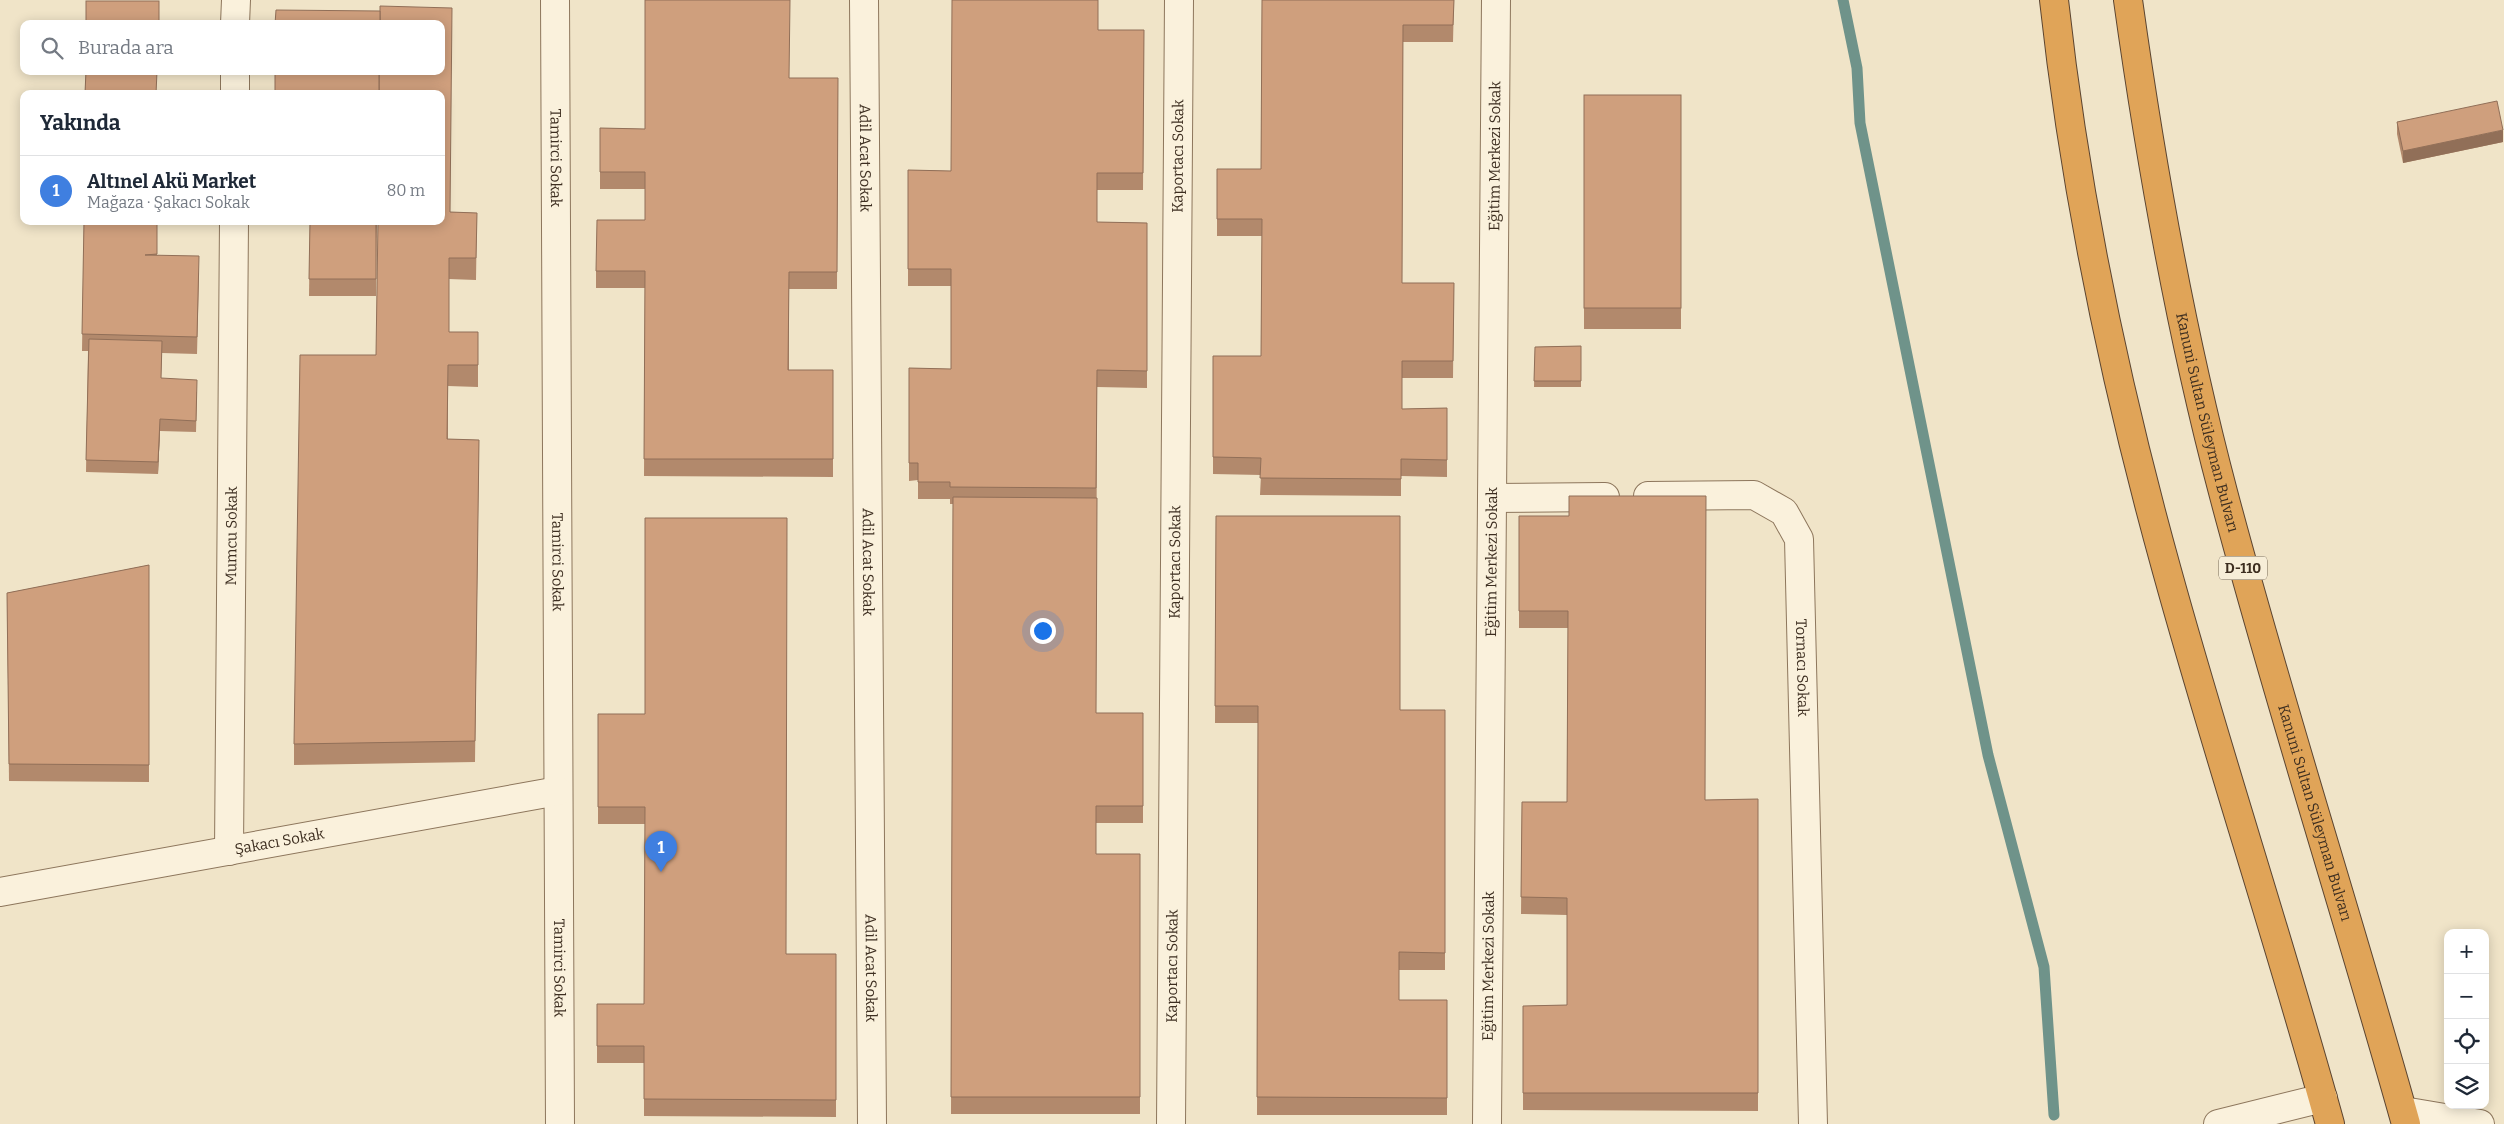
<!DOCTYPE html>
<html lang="tr">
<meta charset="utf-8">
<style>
body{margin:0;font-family:Bitter,serif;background:#f2f2f3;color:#1f2937}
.controls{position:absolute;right:15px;bottom:15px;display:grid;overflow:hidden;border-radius:10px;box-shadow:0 2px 12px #0003}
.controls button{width:45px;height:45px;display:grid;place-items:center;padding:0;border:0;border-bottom:1px solid #e0e1e3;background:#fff;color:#1f2937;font:25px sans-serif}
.you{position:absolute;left:1042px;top:630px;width:18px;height:18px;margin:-12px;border:4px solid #fff;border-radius:50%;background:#1a73e8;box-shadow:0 0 0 8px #1a73e833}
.badge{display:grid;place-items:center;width:32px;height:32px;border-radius:50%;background:#9e2a2b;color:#fff;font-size:16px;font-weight:700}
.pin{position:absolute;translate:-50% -41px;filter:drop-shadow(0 1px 2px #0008)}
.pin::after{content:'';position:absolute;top:26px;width:18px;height:15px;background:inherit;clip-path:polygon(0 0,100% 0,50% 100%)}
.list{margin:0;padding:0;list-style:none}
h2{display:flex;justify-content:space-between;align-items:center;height:65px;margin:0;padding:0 20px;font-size:21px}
h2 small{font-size:16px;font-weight:400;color:#747a83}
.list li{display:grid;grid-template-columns:32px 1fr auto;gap:15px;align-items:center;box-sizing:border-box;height:70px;padding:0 20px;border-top:1px solid #e0e1e3}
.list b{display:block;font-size:19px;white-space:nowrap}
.list p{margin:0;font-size:16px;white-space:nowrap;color:#747a83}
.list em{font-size:16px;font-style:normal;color:#747a83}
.icon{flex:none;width:28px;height:28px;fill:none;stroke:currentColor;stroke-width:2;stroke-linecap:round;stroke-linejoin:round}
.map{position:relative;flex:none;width:2504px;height:1124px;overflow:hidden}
.search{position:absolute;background:#fff;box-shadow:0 2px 12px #0003;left:20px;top:20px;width:425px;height:55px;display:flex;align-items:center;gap:12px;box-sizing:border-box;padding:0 18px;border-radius:10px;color:#747a83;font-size:19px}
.panel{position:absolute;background:#fff;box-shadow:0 2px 12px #0003;left:20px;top:90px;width:425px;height:135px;border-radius:10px}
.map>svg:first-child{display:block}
</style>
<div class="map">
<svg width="2504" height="1124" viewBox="0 0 2504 1124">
<rect width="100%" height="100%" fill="#f0e4c8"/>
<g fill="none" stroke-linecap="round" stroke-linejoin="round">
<polyline stroke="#6f938a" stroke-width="11" points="1843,0 1857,68 1860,123 1988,755 2044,967 2054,1115"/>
<defs>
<g id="minor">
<path id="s1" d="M555,0L560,1124"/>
<path id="s2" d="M864,0L872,1124"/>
<polyline points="235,24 236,0"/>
<polyline points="235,94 235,71"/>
<path id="s3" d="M1648,496L1754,495L1784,512L1799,539L1813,1124"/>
<polyline points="1492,498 1605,497"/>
<path id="s4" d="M229,851L234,221"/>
<path id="s5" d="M0,892L558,791"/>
<polyline points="2403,1111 2480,1124"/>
<path id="s6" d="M1171,1124L1179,0"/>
<path id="s7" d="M1487,1124L1496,0"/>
<polyline points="2218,1124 2323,1098"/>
</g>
<g id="highway">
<path d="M2054,0C2075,193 2115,384 2167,571C2218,756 2279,939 2330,1124"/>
<path id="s8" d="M2128,0C2151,165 2180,330 2223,492C2279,704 2347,913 2406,1124"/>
</g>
</defs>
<use href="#minor" stroke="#8d765c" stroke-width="30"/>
<use href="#highway" stroke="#5b4430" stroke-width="30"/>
<use href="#minor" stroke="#faf1dc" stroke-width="28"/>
<use href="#highway" stroke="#e0a458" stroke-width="28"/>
</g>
<g fill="#b2896c">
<polygon points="1262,0 1454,0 1453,42 1403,42 1402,283 1454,283 1453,378 1402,378 1402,409 1447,408 1447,477 1401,476 1401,496 1260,495 1261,475 1213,474 1213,356 1261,356 1262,236 1217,236 1217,169 1261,169"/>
<polygon points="1098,30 1144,30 1143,190 1097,190 1097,222 1147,223 1147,388 1097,387 1096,713 1143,713 1143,823 1096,823 1096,854 1140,854 1140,1114 951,1114 953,504 950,504 950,499 918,499 918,480 909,481 909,368 951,369 951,286 908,286 908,170 951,171"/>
<polygon points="86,71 157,94 85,94"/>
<polygon points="441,71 450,212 477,213 476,280 449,279 449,332 478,332 478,387 448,386 448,439 479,440 475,762 294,765 294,744 376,355"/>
<polygon points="789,78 838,78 837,289 789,289 789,370 833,370 833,477 644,476 645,288 596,288 596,271 645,220 645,189 600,189 600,128 645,129"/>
<rect x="1584" y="95" width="97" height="234"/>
<polygon points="2397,122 2503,142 2403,163 2397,134"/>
<polygon points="84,221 157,221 157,255 199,273 197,354 162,353 161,378 197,392 196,432 160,431 158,474 86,472 88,351 82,351"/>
<polygon points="310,221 377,221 376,296 309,296"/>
<polygon points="1581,346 1581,387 1534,387 1535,347"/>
<polygon points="1216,516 1400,710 1445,710 1445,970 1399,970 1399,1000 1447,1000 1447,1115 1257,1115 1258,723 1215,723"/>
<polygon points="1519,516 1705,800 1758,799 1758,1111 1523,1110 1523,1006 1567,1005 1567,915 1521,914 1522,802 1567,802 1568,628 1519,628"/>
<polygon points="149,565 149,782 9,781 7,593"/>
<polygon points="598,714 786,954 836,954 836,1117 644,1116 644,1063 597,1063 597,1004 644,1004 645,824 598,824"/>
</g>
<g fill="#916f58">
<polygon points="2503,130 2503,142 2403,163 2403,151"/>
<polygon points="160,419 160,431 158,474 158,462"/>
</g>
<g fill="#cf9f7d" stroke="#916f58">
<polygon points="645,0 790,0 789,78 838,78 837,272 789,272 788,370 833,370 833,459 644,459 645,271 596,271 597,220 645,220 645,172 600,172 600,128 645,129"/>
<polygon points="952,0 1098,0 1098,30 1144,30 1143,173 1097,173 1097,222 1147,223 1147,371 1097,370 1096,488 950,487 950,482 918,482 918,463 909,463 909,368 951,369 951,269 908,269 908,170 951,171"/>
<polygon points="1262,0 1454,0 1453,25 1403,25 1402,283 1454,283 1453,361 1402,361 1402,409 1447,408 1447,460 1401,459 1401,479 1260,478 1261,458 1213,457 1213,356 1261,356 1262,219 1217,219 1217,169 1261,169"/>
<rect x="86" y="1" width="73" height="23"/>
<polygon points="380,6 452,8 450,212 477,213 476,258 449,258 449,332 478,332 478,365 448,365 447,439 479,440 475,741 294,744 300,355 376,355 378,221 441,221 441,94 379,94 379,71 441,71 441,24 380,24"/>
<polygon points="276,10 380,11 380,24 275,24"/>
<polygon points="86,71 157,71 156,94 85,93"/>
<rect x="275" y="71" width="104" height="23"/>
<rect x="1584" y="95" width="97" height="213"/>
<polygon points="2497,101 2503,130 2403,151 2397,122"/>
<polygon points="84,221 157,221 157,254 145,255 199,256 197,337 82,334"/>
<polygon points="310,221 376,221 376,279 309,279"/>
<polygon points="89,339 162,341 161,378 197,380 196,421 160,419 158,462 86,460"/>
<polygon points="1581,346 1581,381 1534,381 1535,347"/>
<polygon points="1569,496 1706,496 1705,800 1758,799 1758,1093 1523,1093 1523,1006 1567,1005 1567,898 1521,897 1522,802 1567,802 1568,611 1519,611 1519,516 1569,516"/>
<polygon points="953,497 1097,498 1096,713 1143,713 1143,806 1096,806 1096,854 1140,854 1140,1097 951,1097"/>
<polygon points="1216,516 1400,516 1400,710 1445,710 1445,953 1399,952 1399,1000 1447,1000 1447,1098 1257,1097 1258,706 1215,706"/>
<polygon points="645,518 787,518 786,954 836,954 836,1100 644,1099 644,1046 597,1046 597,1004 644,1004 645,807 598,807 598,714 645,714"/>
<polygon points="149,565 149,765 9,764 7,593"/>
</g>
<g text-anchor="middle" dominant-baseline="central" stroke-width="5" stroke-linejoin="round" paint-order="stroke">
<rect fill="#f7eed8" stroke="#756857" stroke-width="1" x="2219" y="556.5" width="48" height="23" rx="4"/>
<g font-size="14" font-weight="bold" fill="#3d2e20">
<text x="2243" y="568">D-110</text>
</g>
<g font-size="15" fill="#3d2e20" stroke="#f7eed8">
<text stroke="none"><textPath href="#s1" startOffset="158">Tamirci Sokak</textPath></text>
<text stroke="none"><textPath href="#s2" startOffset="158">Adil Acat Sokak</textPath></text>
<text stroke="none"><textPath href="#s6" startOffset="968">Kaportacı Sokak</textPath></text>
<text stroke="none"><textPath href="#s7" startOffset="968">Eğitim Merkezi Sokak</textPath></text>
<text stroke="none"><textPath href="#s8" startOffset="430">Kanuni Sultan Süleyman Bulvarı</textPath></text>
<text stroke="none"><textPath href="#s4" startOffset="315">Mumcu Sokak</textPath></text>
<text stroke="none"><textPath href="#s1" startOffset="562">Tamirci Sokak</textPath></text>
<text stroke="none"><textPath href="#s2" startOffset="562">Adil Acat Sokak</textPath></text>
<text stroke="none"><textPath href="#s6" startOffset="562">Kaportacı Sokak</textPath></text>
<text stroke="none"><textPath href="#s7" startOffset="562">Eğitim Merkezi Sokak</textPath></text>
<text stroke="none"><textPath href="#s3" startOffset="300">Tornacı Sokak</textPath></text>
<text stroke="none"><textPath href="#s8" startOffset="835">Kanuni Sultan Süleyman Bulvarı</textPath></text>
<text stroke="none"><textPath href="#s5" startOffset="284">Şakacı Sokak</textPath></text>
<text stroke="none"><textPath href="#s1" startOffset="968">Tamirci Sokak</textPath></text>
<text stroke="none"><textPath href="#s2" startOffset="968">Adil Acat Sokak</textPath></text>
<text stroke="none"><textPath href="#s6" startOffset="158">Kaportacı Sokak</textPath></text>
<text stroke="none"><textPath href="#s7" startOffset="158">Eğitim Merkezi Sokak</textPath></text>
</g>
</g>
</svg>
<div class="controls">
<button>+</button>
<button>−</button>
<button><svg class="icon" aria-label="locate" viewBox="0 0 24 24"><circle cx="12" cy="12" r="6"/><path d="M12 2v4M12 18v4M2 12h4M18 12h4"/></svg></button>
<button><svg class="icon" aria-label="layers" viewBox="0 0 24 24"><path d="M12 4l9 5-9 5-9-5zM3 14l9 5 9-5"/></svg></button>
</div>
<div class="you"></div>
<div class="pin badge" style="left:661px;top:872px;background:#3f7fe0">1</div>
<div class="search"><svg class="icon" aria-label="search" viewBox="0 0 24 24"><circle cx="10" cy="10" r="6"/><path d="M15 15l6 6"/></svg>Burada ara</div>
<section class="panel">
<h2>Yakında<small></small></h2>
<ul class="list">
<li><span class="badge" style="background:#3f7fe0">1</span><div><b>Altınel Akü Market</b><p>Mağaza · Şakacı Sokak</p></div><em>80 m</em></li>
</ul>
</section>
</div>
